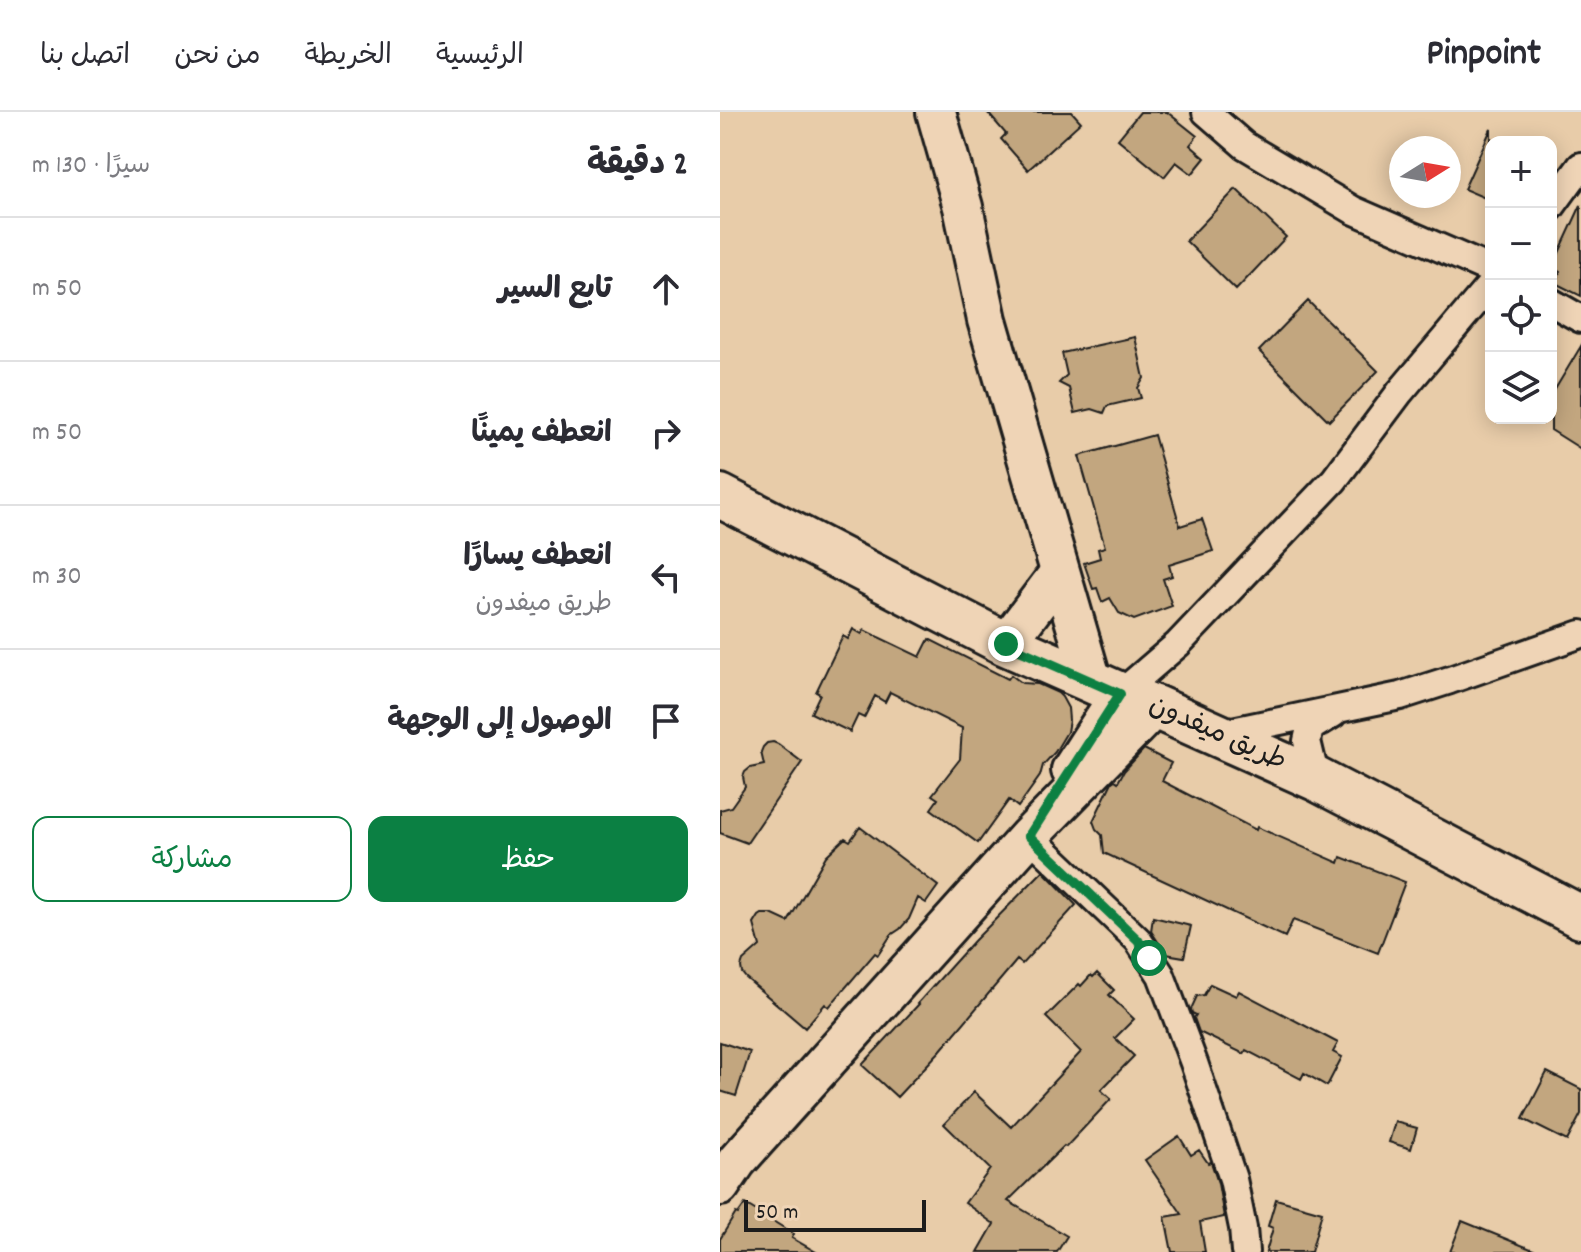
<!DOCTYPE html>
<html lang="ar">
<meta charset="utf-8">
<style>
:root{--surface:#fff;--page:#f7f7f7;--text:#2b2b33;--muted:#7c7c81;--line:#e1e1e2;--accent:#0b8043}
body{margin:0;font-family:Dekko,"Playpen Sans Arabic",sans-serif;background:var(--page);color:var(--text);direction:rtl}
.controls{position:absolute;right:24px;top:24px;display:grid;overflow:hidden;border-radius:16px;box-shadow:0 4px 20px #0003}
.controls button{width:72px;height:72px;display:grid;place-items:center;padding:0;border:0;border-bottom:2px solid var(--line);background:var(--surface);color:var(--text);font:40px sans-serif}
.compass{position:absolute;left:669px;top:24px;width:72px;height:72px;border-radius:50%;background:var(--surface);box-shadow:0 4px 20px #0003;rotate:79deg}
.scale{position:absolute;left:24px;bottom:20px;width:182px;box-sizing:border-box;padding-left:8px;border:4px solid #1c1c1c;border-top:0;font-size:22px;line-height:28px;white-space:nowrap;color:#1c1c1c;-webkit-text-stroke:6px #efd4b6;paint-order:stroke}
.stop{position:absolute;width:24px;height:24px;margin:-18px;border:6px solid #0b8043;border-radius:50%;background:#fff}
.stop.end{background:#0b8043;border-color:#fff;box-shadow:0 2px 8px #0008}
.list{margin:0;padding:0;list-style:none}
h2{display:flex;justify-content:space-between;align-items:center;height:104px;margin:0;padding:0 32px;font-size:34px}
h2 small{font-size:26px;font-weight:400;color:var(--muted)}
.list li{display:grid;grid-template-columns:52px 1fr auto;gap:24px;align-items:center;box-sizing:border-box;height:144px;padding:0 32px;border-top:2px solid var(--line)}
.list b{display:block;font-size:30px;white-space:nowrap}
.list p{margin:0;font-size:26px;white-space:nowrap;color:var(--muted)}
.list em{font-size:26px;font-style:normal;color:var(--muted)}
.actions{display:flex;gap:16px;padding:24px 32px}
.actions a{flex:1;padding:18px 0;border:2px solid var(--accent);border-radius:16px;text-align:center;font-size:28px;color:var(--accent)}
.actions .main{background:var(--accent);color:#fff}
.icon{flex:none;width:44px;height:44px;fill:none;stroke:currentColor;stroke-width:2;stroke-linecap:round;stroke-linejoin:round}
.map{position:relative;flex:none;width:861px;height:1140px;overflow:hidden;direction:ltr}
header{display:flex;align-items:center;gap:48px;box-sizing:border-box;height:112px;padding:0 40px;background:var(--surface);border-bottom:2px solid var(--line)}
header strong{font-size:38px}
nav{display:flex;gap:44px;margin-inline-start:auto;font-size:28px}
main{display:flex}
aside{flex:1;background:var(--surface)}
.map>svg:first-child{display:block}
.building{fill:#c2a67f;stroke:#1c1c1c;stroke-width:2}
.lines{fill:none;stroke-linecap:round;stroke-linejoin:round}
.street-casing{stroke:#1c1c1c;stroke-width:32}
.secondary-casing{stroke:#1c1c1c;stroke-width:44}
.primary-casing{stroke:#1c1c1c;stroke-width:48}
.street{stroke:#efd4b6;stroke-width:26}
.secondary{stroke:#efd4b6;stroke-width:38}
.primary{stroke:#efd4b6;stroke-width:42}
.route{stroke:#0b8043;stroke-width:10}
.labels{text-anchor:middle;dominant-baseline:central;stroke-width:7;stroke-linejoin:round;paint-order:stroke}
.street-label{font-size:28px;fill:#1c1c1c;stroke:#efd4b6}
</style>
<header>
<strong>Pinpoint</strong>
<nav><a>الرئيسية</a><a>الخريطة</a><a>من نحن</a><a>اتصل بنا</a></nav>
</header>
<main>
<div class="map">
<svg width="861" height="1140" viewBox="0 0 861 1140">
<rect width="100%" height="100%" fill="#e8cca9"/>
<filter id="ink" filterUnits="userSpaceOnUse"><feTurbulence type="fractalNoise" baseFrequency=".0125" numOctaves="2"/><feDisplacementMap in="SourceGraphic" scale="16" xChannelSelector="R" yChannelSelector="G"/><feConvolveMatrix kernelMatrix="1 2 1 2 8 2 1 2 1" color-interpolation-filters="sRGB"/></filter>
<g filter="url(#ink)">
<path class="building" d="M267 0H352L361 10 308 58 281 27 286 22Z
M420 0H447L477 24 470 33 485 46 472 62 456 50 444 65 398 27Z
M771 17V73L765 86 744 77Z
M516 77 566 125 516 178 466 129Z
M861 93V184L835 171 840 160 832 156Z
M588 189 658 259 609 309 539 239Z
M415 225 424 266 418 276 421 286 387 294 384 301 372 297 355 301 349 276 339 271 347 263 342 241Z
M861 234V337L831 318V284Z
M434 323 460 414 482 407 493 439 449 453 452 464 443 467 452 494 414 508 399 501 390 486 382 490 377 476 373 477 364 451 380 446 378 437 385 435 359 344Z
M133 517 142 522 144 518 200 545 209 527 288 567 291 563 302 571 318 572 338 581 342 585 348 596 349 608 347 620 335 640 323 653 320 664 298 695 289 688 258 731 211 697 218 687 212 683 240 647 242 616 170 580 165 590 155 584 144 606 138 603 130 620 91 601 100 582 96 580 123 524 128 527Z
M53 630 58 632 82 650 27 731 0 721V698L11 695 25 675 23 665 25 660 30 656 44 653 41 640 43 635 47 631Z
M424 637 451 651 442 669 536 718 537 715 619 751 621 745 685 770 658 841 573 808 565 825 384 741 382 723 376 717 373 709 392 670 395 668 398 670 404 659Z
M140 715 218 774 206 791 198 786 189 807 180 817 171 823 158 843 155 841 109 895 105 892 85 916 26 866 22 861 21 855 23 849 40 834 34 812 39 804 42 802H51L68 810 106 744 125 726 130 729Z
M323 759 356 793 302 852 297 848 220 939 177 985 142 953 199 892 198 891 254 829Z
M433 805 471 814 464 845 446 842 431 819Z
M377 861 394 878 389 883 414 907 395 926 414 944 381 978 391 987 346 1035 344 1034 288 1089 347 1124 337 1140H258L274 1112 245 1091 270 1057 224 1012 254 980 291 1015 361 940 326 905 359 872 361 874 371 863 373 865Z
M490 872 516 884 519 879 618 931 613 940 622 945 607 974 584 961 581 967 526 938 524 942 479 920 474 906 476 903 472 901 471 897 477 884 484 883Z
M0 930 30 940 16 984 0 979Z
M827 960 861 977V1002L847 1029 803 1007Z
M675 1010 697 1016 691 1037 669 1030Z
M459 1024 471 1043 479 1038 488 1051 491 1050 498 1071 504 1105 480 1110 485 1140H452L445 1105 462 1102 425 1048Z
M556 1087 602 1100 591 1140H546L553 1116 548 1114Z
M25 1092 74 1122 72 1126 96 1140H0V1127L16 1101 18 1102Z
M742 1109 816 1139V1140H730Z"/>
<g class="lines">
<defs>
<path id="street" d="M486 0 524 33 633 98 771 158
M831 95 861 54
M831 190 861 207
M400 582 458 532 614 368 680 280 771 172
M498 622 680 584 730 568 861 522
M596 667 587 629 590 616 613 602
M309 724 418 828 441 863 474 951 513 1067 523 1116 525 1140"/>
<path id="secondary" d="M216 0 243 95 267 208 372 569
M286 532 340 460
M351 658 400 582
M0 1074 17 1049 309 724 435 595"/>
<path id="primary" d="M0 384 286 532 400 582 435 595 596 667 861 805"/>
</defs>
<use href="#street" class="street-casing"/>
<use href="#secondary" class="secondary-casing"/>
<use href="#primary" class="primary-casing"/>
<use href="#street" class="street"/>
<use href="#secondary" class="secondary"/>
<use href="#primary" class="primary"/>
</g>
</g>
<g class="lines" filter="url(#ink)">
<path class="route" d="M286 532 400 582 309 724 418 828 429 846"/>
</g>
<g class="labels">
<g class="street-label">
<text transform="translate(497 623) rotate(24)">طريق ميفدون</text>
</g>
</g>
</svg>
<div class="controls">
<button>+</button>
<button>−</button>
<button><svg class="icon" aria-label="locate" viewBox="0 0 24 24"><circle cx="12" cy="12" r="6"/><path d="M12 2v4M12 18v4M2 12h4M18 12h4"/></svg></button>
<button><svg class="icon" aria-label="layers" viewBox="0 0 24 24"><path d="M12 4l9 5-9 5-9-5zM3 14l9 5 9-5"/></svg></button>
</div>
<svg class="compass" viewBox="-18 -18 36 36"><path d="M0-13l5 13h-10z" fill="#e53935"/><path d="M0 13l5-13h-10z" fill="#7c7c81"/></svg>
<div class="scale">50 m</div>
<div class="stop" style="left:429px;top:846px"></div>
<div class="stop end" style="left:286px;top:532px"></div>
</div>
<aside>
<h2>2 دقيقة<small>سيرًا · 130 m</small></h2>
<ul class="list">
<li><svg class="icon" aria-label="ahead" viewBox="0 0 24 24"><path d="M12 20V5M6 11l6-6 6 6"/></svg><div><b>تابع السير</b></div><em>50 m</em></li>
<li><svg class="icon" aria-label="right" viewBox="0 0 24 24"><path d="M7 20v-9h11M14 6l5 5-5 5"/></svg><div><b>انعطف يمينًا</b></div><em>50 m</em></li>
<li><svg class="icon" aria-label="left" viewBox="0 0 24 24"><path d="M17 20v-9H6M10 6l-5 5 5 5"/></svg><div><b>انعطف يسارًا</b><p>طريق ميفدون</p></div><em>30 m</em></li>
<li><svg class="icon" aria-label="arrive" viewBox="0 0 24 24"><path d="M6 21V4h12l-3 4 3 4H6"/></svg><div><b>الوصول إلى الوجهة</b></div></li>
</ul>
<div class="actions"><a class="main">حفظ</a><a>مشاركة</a></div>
</aside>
</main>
